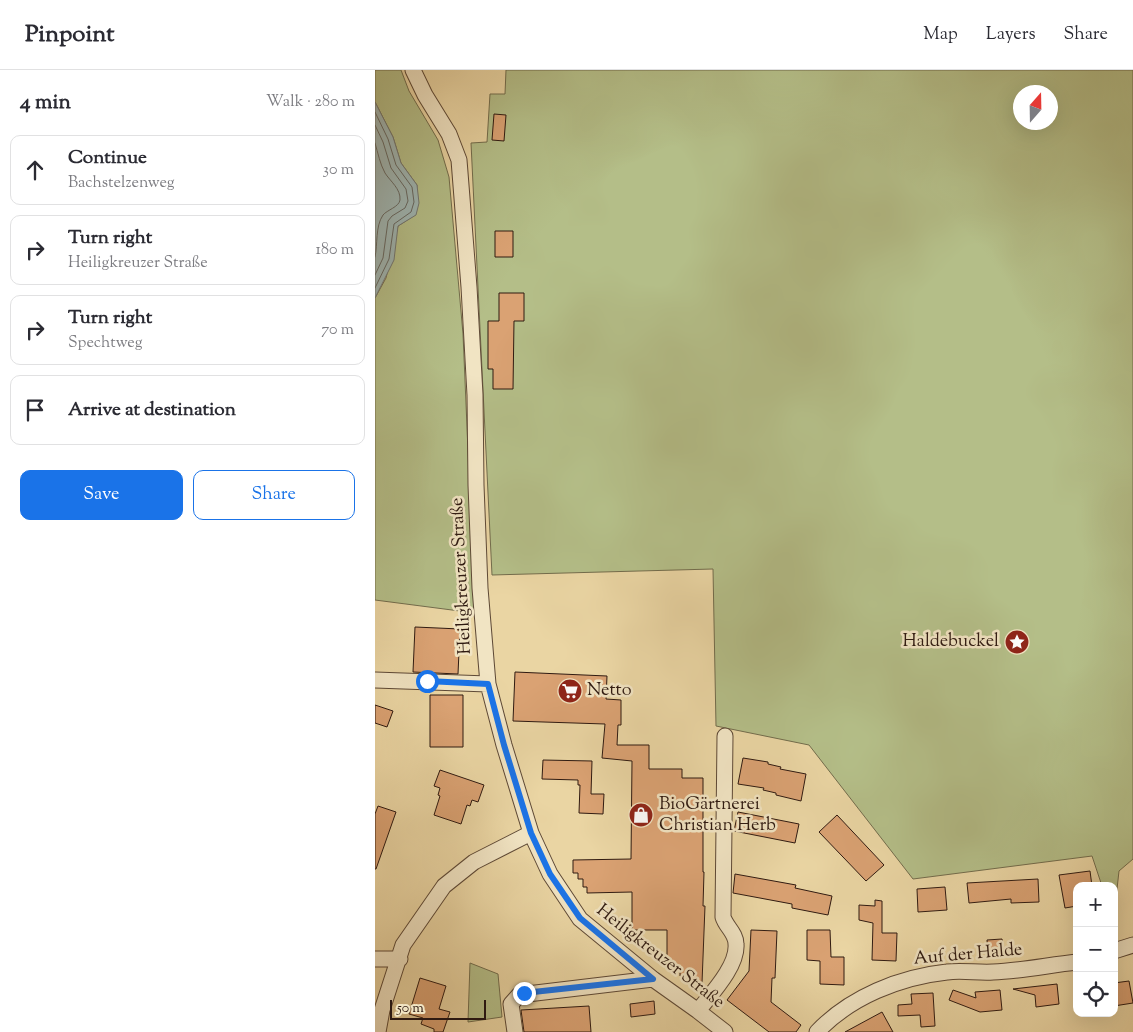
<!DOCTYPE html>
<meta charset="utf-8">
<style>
:root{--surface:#fff;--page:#f7f7f7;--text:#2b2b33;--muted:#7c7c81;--line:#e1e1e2;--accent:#1a73e8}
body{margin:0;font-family:"Sorts Mill Goudy",serif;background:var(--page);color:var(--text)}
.controls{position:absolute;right:15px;bottom:15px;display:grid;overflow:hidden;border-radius:10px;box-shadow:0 5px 20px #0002}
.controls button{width:45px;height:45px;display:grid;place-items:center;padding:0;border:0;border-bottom:1px solid var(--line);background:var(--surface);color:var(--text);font:25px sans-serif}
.compass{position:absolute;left:638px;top:15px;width:45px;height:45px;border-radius:50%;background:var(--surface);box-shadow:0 5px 20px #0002;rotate:20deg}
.scale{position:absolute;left:15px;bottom:12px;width:96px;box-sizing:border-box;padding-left:5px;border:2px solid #2f1a11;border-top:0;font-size:14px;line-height:18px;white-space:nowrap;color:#2f1a11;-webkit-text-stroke:4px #f1e4c3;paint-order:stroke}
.stop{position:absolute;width:15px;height:15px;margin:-11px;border:4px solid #1a73e8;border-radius:50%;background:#fff}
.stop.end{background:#1a73e8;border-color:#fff;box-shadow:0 1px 5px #0008}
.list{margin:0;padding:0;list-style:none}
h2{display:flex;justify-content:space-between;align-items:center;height:65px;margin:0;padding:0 20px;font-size:21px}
h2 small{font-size:16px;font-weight:400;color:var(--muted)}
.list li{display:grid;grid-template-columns:32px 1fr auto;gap:15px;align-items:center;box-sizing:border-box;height:70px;margin:0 10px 10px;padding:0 10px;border:1px solid var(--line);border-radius:10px}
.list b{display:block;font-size:19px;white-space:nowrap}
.list p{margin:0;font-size:16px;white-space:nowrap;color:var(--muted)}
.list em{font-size:16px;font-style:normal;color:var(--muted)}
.actions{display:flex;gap:10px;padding:15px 20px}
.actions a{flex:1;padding:11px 0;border:1px solid var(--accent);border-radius:10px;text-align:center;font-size:18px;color:var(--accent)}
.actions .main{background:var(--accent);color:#fff}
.icon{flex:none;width:28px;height:28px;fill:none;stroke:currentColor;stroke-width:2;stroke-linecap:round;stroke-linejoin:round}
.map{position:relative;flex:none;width:758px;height:962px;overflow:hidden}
header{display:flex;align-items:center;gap:30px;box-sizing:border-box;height:70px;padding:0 25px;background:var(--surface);border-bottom:1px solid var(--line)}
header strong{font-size:24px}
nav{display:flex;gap:28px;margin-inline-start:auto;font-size:18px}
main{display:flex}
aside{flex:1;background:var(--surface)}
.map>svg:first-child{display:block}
.green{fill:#b4be88;stroke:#726c4c;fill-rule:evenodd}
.water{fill:#9eb5b2;stroke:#727772}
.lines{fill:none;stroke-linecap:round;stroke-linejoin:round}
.shore{stroke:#666862;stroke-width:1}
.building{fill:#daa273;stroke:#2f1a11}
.minor-casing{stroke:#5e4936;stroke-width:17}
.minor{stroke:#f1e4c3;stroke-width:15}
.route{stroke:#1a73e8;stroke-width:6}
.labels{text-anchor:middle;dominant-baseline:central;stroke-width:5;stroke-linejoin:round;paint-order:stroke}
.street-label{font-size:18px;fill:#2f1a11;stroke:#f1e4c3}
.poi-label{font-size:18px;fill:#2f1a11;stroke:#f1e4c3;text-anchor:start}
</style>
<header>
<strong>Pinpoint</strong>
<nav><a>Map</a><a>Layers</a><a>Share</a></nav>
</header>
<main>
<aside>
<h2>4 min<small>Walk · 280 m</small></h2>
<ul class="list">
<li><svg class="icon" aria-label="ahead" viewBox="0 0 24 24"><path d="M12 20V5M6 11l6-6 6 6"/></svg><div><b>Continue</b><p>Bachstelzenweg</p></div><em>30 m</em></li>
<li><svg class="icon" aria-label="right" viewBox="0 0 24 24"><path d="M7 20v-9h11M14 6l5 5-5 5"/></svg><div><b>Turn right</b><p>Heiligkreuzer Straße</p></div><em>180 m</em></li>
<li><svg class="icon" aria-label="right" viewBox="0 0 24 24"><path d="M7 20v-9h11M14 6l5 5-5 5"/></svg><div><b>Turn right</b><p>Spechtweg</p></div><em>70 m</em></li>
<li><svg class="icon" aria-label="arrive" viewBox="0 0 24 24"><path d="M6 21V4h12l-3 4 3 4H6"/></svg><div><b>Arrive at destination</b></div></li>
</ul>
<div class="actions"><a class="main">Save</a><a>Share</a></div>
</aside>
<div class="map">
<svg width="758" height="962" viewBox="0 0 758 962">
<rect width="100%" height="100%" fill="#ead5a3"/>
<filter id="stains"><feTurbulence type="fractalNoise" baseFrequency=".004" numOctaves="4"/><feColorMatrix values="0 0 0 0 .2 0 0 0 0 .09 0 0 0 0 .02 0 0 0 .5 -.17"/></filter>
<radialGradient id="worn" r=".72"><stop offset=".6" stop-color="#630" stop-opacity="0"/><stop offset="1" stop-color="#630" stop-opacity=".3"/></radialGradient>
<path class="green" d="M0 0H26L34 21 63 70 74 107 88 264 100 543 0 530V228L11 208 23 156 40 145 42 115 26 93 18 67 0 32Z
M131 0H758V789L744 801 741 828 739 829V816H727L717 786 538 809 434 675 341 656 338 499 117 505 96 73 112 72 115 24H130ZM646 22H676V52H646Z
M95 893 123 904 127 947 93 952Z"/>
<path class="water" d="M0 32 18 67 26 93 42 115 44 133 41 145 23 156 19 190 0 228Z"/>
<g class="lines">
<path class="shore" d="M0 42 13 69 21 95 37 117 39 132 36 142 19 154 14 189 0 218
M0 55 8 72 16 98 31 119 33 131 30 138 17 146 13 151 8 188 0 205
M0 73C3 83 5 94 10 103 15 111 26 119 25 130 24 137 12 140 8 145 0 157 3 174 0 187"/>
</g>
<path class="building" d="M119 44 131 45 129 71 117 70Z
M120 161H138V187H120Z
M124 223H149V251H139L138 319H118V299H113V251H124Z
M40 557 85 559 83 604 38 602Z
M140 602 232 606 231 629 246 630V655H243L242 675H274V699H307V708H328V802H329L328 836H330L327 913H310V905L305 906V900H299V894H292V860H257V822L212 823V817H208V809H203V803H198V790L256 789 257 691 227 688 230 654 138 651Z
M55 625H88V677H55Z
M0 635 18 641 12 657 0 653Z
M368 688 393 692V694L406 697 405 699 431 704 426 731 401 725V723L388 720 389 718 363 714Z
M168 690 217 691 216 724H229L228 744 204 743 205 715H203V710L167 709Z
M65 700 109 715 103 732 97 730 95 736 92 735 86 754 59 745 65 726 63 725 65 718 59 716Z
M3 736 21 742 1 799H0V744Z
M363 742 424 754 420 773 359 761Z
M462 745 509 795 491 811 444 762Z
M715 801 717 816H702V836L690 838 684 805Z
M360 804 421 815 420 818 457 826 453 845 417 838V834L358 823Z
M663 809 664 832 636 833V829L594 833 592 813Z
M570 817 572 840 543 842 542 819Z
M500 830 507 831V863H522L521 891 497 890 498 853 484 850V835L500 836Z
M376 860 402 861 400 908H397L396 932 426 955 421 962H394L352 930 374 901Z
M432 860H455L456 887H469V915L445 914V891L432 890Z
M627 869 629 882 613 884 612 870Z
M45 908 71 916 64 939 75 942 68 962H59V959L46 954 48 948 34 944Z
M754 911 758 933 739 936V913Z
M682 914 684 934 661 937 660 925 638 919Z
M578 920 601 928 600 922 625 920 627 940 605 942 574 930Z
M558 923 560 956 546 957 545 945 523 946V935L537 934 536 924Z
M279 931 280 944 256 947 255 934Z
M214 936 216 962H149L146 940Z
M507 942 518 962H470Z"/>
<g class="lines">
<defs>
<path id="minor" d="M38 0 50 25 74 64 84 90 94 217 100 325 101 415 105 518 113 614 129 675 156 763 175 804 205 849 278 909 323 941 350 962
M0 610 113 614
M739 881 758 875
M0 889H25
M323 941C336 924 363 896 361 874 361 863 351 857 348 847L350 666
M3 962 7 940 28 875 69 816 99 792 156 763
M140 962 136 934 144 925 278 909
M442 962C475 927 525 907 572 902 587 900 603 903 618 902 646 901 674 895 702 892"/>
</defs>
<use href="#minor" class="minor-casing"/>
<use href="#minor" class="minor"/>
</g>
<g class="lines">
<path class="route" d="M52 611 113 614 129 675 156 763 175 804 205 848 278 909 149 923"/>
</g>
<defs>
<symbol id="sight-disc" viewBox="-11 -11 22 22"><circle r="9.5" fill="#8f2418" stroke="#f1e4c3"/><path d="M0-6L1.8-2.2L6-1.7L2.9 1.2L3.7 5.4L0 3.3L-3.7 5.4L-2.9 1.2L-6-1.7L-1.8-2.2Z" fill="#fff"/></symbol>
<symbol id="supermarket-disc" viewBox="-11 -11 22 22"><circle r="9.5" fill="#8f2418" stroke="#f1e4c3"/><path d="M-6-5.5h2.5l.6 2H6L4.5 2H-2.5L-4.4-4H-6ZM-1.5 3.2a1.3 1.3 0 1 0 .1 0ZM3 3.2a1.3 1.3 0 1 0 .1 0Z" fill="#fff"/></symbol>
<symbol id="shop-disc" viewBox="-11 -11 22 22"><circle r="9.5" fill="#8f2418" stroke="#f1e4c3"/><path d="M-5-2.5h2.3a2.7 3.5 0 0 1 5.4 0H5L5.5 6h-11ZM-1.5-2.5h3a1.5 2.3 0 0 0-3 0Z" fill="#fff"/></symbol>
</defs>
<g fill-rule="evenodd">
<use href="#sight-disc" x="628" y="558" width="28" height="28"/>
<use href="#supermarket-disc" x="181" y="607" width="28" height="28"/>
<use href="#shop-disc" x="252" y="731" width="28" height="28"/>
</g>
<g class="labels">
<g class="street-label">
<text transform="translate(87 506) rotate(-93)">Heiligkreuzer Straße</text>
<text transform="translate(593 885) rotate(-5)">Auf der Halde</text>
<text transform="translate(285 887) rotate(38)">Heiligkreuzer Straße</text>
</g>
<g class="poi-label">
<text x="624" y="572" text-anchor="end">Haldebuckel</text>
<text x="212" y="621">Netto</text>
<text x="284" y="735">BioGärtnerei<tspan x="284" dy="21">Christian Herb</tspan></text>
</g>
</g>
<rect width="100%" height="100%" filter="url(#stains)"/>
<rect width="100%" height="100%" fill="url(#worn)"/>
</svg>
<div class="controls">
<button>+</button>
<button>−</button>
<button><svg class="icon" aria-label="locate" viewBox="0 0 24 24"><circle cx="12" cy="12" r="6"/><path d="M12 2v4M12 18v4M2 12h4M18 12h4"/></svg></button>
</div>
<svg class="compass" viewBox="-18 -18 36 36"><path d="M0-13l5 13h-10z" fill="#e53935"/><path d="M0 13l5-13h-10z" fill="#7c7c81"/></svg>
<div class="scale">50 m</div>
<div class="stop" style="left:52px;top:611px"></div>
<div class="stop end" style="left:149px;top:923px"></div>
</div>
</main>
